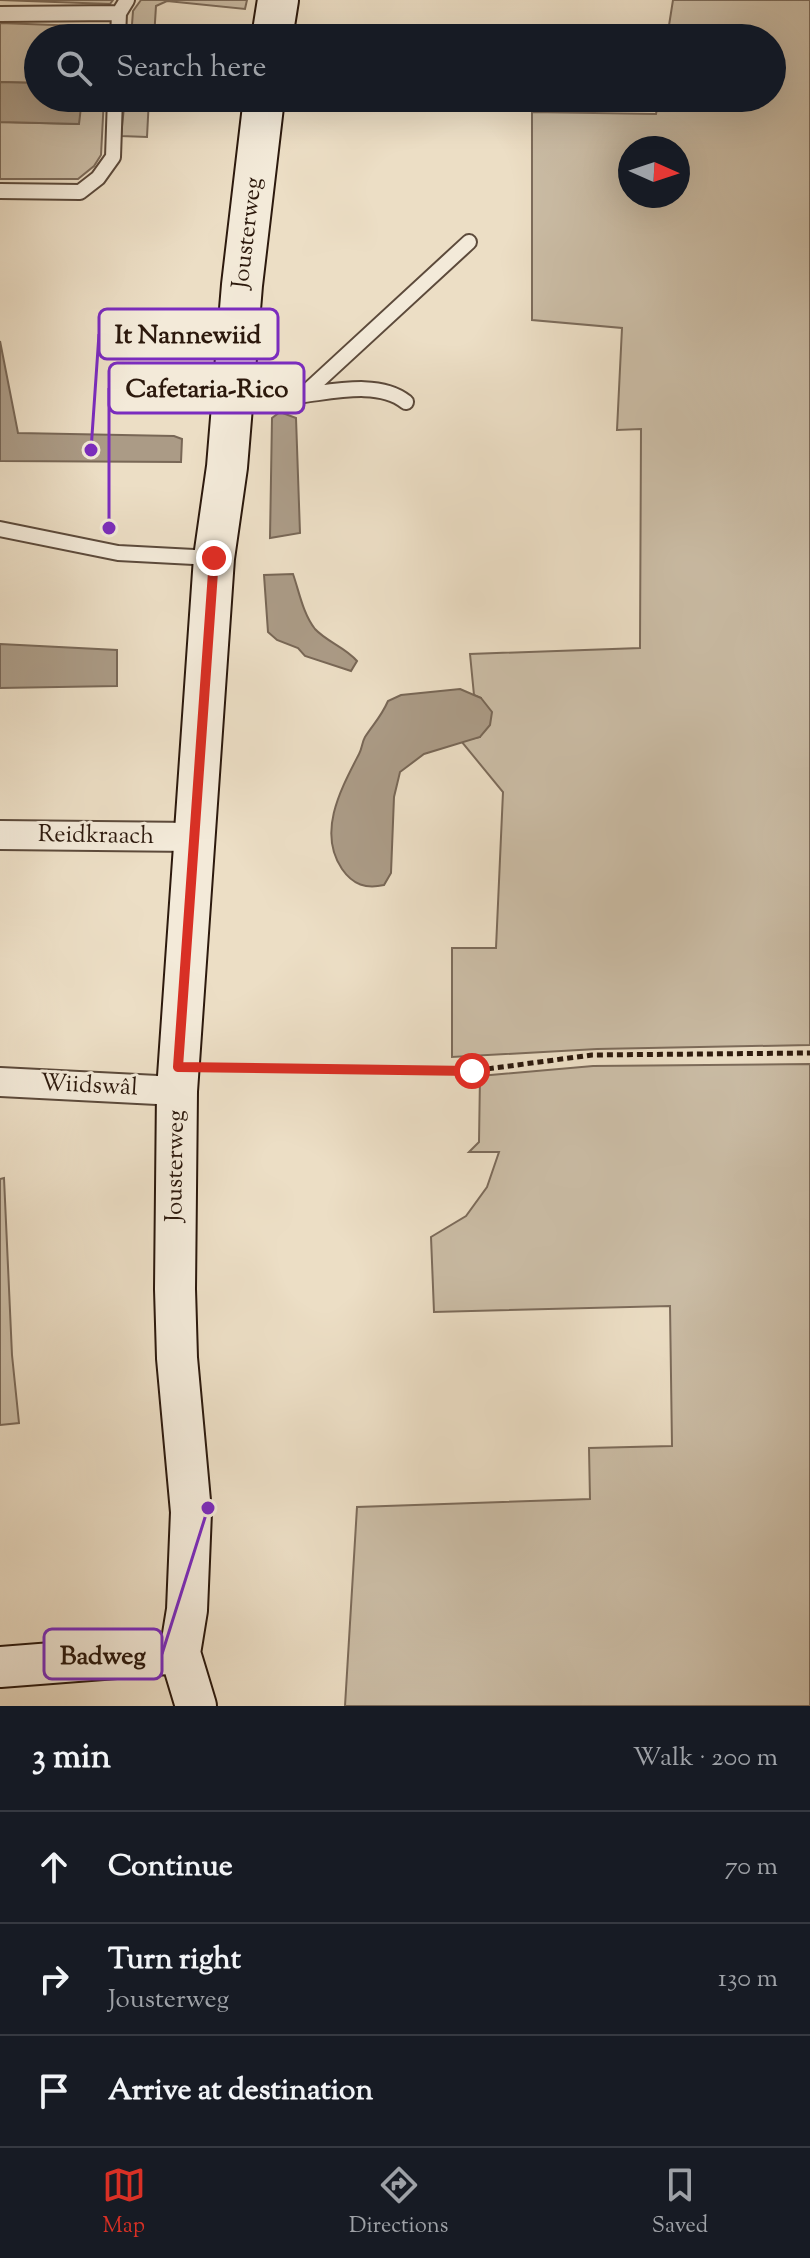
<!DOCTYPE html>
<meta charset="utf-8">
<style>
:root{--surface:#171b24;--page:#242831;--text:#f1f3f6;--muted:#9ea1a6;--line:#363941;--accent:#d93025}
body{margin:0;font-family:"Sorts Mill Goudy",serif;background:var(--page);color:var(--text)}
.compass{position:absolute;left:618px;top:136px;width:72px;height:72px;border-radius:50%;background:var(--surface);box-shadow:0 8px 32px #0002;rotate:93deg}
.stop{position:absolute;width:24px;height:24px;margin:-18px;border:6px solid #d93025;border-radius:50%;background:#fff}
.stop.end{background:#d93025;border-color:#fff;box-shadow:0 2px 8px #0008}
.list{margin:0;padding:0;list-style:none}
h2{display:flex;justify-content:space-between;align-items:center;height:104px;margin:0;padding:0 32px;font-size:34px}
h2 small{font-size:26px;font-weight:400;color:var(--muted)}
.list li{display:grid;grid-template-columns:52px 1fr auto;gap:24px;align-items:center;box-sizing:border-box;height:112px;padding:0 32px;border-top:2px solid var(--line)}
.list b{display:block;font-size:30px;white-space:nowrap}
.list p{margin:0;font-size:26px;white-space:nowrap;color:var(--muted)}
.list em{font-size:26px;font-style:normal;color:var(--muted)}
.icon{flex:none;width:44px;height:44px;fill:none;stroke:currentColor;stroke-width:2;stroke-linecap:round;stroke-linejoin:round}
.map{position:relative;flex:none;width:810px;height:1706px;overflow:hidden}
.search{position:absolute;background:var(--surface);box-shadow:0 8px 32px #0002;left:24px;right:24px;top:24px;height:88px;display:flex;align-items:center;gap:20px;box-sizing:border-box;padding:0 28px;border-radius:44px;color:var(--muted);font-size:30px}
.sheet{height:440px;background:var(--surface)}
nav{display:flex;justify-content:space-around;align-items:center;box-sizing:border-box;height:112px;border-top:2px solid var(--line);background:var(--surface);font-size:22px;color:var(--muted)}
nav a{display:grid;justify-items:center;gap:4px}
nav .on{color:var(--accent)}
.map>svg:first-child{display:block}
.green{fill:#cbbda6;stroke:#7c6b5a;stroke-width:2;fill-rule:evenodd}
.water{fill:#ab9b86;stroke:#786756;stroke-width:2}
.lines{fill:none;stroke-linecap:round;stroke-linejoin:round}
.lane-casing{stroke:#5c4a3b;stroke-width:18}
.street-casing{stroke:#5c4a3b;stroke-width:32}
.secondary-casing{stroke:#2c190d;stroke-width:44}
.path{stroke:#2c190d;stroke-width:5;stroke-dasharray:6 4;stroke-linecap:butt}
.lane{stroke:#f3ead9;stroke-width:14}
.street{stroke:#f3ead9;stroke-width:28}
.secondary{stroke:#f3ead9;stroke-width:40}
.route{stroke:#d93025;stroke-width:10}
.labels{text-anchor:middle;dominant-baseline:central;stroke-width:6;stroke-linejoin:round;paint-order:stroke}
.street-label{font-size:24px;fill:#2c190d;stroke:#f3ead9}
.leader{fill:none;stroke:#7b2cbf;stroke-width:3}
.callout-dot{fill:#7b2cbf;stroke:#f3ead9;stroke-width:3}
.callout{fill:#f3ead9;stroke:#7b2cbf;stroke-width:3}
.callout-label{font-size:26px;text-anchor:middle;font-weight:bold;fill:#2c190d}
</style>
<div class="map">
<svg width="810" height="1706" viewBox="0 0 810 1706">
<rect width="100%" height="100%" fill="#ecdec5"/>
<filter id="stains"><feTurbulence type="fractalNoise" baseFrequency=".0025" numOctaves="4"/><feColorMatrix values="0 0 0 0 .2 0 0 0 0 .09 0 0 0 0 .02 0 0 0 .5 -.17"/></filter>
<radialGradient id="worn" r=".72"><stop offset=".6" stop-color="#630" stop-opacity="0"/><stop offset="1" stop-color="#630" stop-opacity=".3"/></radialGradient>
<path class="green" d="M0 0H113L110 4Z
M141 0H247L245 9 167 1 156 6 154 38H131L133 11Z
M673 0H810V1045L597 1049 452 1057V948H496L503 792 461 741 480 737 481 698 474 695 470 654 640 648 641 429 617 430 622 328 532 320V112L656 114 659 98H772V38H667ZM630 148H678V196H630Z
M0 23 107 27 108 38H38V83L0 82Z
M82 98H104L101 155 94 166 78 179H0V122L78 124Z
M125 98H149L147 137 121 136Z
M810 1064V1706H345L357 1507 590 1499 589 1448 672 1446 670 1306 434 1312 431 1237 466 1216 487 1187 499 1152H469L479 1142 480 1076 593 1066Z
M4 1178 12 1355 19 1423 0 1425V1179Z"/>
<path class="water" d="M0 82 38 83V98H82L79 124 0 122Z
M0 341 18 433 174 436 182 439 181 462 0 461Z
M280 412 296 418 300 533 270 538 272 418Z
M293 574C299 591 303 614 315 629 327 642 345 647 357 661L351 671 305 656 298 648 277 640 268 632 264 575Z
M0 644 117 650V686L0 688Z
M460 689 481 698 492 712 490 725 480 737 424 754 400 772 394 797 391 873 384 885C366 889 353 885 342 869 317 832 341 789 359 754 362 749 362 742 365 737 374 723 381 717 388 701L401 695Z"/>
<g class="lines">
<defs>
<path id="lane" d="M0 14 119 13 127 0
M118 38 119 13
M0 191 80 192 98 178 113 157 115 98
M304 395C336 391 380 381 406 402
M233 402 303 395 469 242
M0 529 118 553 213 558"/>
<path id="street" d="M0 835 193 837
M0 1082 177 1091"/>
<path id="secondary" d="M272 38 278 0
M0 1667 180 1653
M196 1706 180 1653 187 1610 191 1512 177 1358 175 1289 177 1091 214 558 227 467 242 285 264 98"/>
</defs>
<use href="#lane" class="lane-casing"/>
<use href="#street" class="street-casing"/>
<use href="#secondary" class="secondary-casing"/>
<path class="path" d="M208 1068 472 1071 592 1055 810 1053"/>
<use href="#lane" class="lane"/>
<use href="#street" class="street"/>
<use href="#secondary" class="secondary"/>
</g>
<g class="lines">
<path class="route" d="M214 558 178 1067 472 1071"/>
</g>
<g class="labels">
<g class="street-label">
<text transform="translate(248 233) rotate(-83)">Jousterweg</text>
<text transform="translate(96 836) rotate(1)">Reidkraach</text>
<text transform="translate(89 1086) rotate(3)">Wiidswâl</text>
<text transform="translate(176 1166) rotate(-89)">Jousterweg</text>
</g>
</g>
<path class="leader" d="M91 450L99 334M109 528L109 388M208 1508L162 1654"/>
<g class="callout-dot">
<circle cx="91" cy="450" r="8"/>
<circle cx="109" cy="528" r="8"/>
<circle cx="208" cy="1508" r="8"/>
</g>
<g class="callout">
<rect x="99" y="309" width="179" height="50" rx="8"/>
<rect x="109" y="363" width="195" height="50" rx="8"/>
<rect x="44" y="1629" width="118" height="50" rx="8"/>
</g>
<g class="callout-label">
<text x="188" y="343">It Nannewiid</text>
<text x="207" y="397">Cafetaria-Rico</text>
<text x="103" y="1664">Badweg</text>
</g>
<rect width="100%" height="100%" filter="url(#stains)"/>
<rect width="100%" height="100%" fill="url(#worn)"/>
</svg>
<svg class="compass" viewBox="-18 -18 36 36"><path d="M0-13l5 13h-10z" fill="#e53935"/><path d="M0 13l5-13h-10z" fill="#9ea1a6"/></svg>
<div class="stop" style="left:472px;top:1071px"></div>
<div class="stop end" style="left:214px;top:558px"></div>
<div class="search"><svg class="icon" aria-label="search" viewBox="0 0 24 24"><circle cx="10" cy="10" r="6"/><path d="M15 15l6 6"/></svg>Search here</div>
</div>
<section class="sheet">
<h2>3 min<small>Walk · 200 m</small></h2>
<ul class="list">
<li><svg class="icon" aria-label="ahead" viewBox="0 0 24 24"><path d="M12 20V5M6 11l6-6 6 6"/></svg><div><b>Continue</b></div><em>70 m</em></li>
<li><svg class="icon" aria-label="right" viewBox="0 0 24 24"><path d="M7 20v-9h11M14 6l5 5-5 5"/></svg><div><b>Turn right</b><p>Jousterweg</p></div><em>130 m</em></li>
<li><svg class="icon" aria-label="arrive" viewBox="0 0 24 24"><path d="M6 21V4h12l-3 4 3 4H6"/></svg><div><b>Arrive at destination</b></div></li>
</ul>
</section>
<nav>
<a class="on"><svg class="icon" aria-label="map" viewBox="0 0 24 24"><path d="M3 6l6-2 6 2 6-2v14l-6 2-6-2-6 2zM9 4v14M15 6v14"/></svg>Map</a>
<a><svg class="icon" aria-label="directions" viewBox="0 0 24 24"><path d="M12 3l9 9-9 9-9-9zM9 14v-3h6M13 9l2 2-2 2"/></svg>Directions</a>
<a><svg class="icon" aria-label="saved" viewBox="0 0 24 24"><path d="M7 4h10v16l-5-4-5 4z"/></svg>Saved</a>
</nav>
